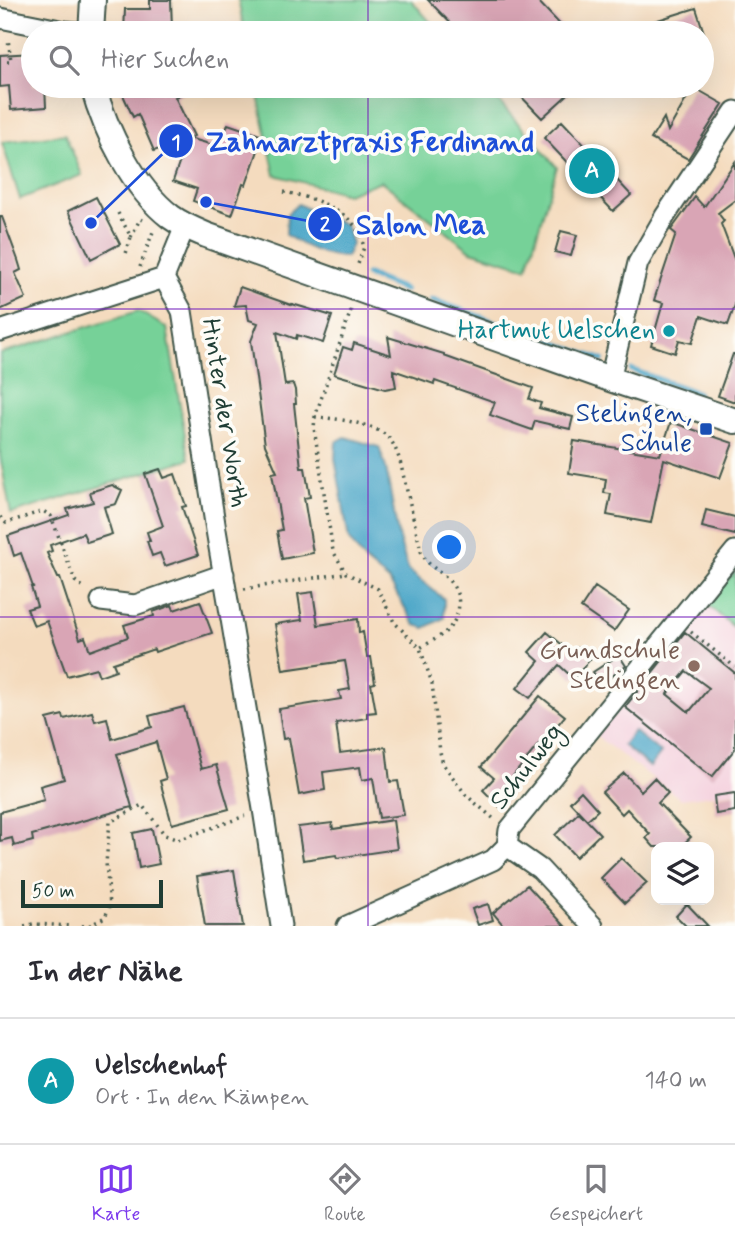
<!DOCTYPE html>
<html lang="de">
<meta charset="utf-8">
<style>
:root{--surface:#fff;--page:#f7f7f7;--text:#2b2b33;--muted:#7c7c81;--line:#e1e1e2;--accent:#7c3aed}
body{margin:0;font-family:Mynerve,sans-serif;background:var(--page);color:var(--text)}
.controls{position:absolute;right:21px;bottom:21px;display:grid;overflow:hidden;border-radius:14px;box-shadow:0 7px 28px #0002}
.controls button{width:63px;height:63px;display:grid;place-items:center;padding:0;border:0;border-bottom:2px solid var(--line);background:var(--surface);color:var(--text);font:35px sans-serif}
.scale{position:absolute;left:21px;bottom:18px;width:142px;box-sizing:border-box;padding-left:7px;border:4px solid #1f3d34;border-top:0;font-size:19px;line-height:24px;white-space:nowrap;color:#1f3d34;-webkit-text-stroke:5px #fdfcf7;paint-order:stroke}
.you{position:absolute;left:450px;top:548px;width:24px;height:24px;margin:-18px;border:5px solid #fff;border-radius:50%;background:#1a73e8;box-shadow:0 0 0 10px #1a73e833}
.badge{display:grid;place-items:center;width:46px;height:46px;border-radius:50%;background:var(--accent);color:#fff;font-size:23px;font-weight:700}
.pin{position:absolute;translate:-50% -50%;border:4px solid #fff;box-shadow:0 2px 7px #0006}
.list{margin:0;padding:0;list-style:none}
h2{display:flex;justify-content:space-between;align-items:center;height:91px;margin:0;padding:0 28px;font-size:30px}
h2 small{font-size:23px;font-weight:400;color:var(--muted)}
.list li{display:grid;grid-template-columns:46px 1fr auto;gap:21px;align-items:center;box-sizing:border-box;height:126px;padding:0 28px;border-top:2px solid var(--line)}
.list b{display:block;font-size:26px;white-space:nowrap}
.list p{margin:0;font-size:23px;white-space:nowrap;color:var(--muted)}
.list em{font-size:23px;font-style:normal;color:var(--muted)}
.icon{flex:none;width:38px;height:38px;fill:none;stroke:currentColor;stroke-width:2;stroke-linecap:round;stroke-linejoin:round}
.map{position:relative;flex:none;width:735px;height:926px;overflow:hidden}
.search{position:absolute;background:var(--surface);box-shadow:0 7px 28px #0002;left:21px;right:21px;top:21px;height:77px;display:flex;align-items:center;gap:18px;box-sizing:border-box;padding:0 24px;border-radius:38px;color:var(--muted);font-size:26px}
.sheet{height:217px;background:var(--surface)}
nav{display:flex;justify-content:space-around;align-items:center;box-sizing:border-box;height:98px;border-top:2px solid var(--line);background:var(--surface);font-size:19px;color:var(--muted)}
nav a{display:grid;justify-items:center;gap:4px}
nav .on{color:var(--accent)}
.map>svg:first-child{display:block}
.built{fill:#f4cfdd}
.green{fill:#76d198;stroke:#4a8766;stroke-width:2}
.water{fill:#48a5c7;stroke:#34717e;stroke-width:2}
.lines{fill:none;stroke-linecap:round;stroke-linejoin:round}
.stream{stroke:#48a5c7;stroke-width:6}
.building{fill:#d9a5b5;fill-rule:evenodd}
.minor-casing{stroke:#3f5549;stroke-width:23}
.tertiary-casing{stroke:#3f5549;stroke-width:28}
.path{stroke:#3f5549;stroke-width:3.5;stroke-dasharray:2 5;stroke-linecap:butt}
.minor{stroke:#fff;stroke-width:19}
.tertiary{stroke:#fff;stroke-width:24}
.grid{fill:none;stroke:#7b2cbf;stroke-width:2;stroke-opacity:0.55}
.culture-dot{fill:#0f9aa8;stroke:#fdfcf7;stroke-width:2.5}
.transit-dot{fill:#1a4fb4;stroke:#fdfcf7;stroke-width:2.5}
.education-dot{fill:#8d6e63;stroke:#fdfcf7;stroke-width:2.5}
.labels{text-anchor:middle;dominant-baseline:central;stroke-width:7;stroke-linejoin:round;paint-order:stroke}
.culture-label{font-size:26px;fill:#0d838f;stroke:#fdfcf7;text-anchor:end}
.street-label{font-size:26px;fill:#1f3d34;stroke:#fdfcf7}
.transit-label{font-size:26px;fill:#164399;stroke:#fdfcf7;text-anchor:end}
.education-label{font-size:26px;fill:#785e54;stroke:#fdfcf7;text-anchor:end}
.leader{fill:none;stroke:#1d4ed8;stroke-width:2.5}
.callout-dot{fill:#1d4ed8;stroke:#fdfcf7;stroke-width:2.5}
.mark-label{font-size:21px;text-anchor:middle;font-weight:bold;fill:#fff}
.callout-label{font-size:28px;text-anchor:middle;font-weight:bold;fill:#1d4ed8;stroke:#fdfcf7;stroke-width:7;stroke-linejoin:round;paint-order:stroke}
</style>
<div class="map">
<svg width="735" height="926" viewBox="0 0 735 926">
<rect width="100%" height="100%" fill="#fdfcf7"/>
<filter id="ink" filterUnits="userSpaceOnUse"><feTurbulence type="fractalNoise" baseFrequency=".0143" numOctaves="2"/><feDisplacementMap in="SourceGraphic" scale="14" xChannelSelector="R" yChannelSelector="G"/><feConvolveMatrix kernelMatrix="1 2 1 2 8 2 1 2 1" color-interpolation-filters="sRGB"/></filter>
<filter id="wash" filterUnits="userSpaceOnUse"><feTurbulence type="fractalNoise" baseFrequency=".00686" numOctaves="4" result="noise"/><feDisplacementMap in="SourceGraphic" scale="28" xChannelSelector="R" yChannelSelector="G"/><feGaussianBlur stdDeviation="1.57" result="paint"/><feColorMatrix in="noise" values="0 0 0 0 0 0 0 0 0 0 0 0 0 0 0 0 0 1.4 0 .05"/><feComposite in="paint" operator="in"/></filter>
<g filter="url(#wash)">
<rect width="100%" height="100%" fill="#f4dbbe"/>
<path class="built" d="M735 564V792L681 799 596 736Z"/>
<path class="green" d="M238 0H411L440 33H245Z
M256 86H485L557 167 527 268 471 251 381 181 347 194 275 175Z
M65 134 82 175 20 199 2 142Z
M138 311 167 328 189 459 11 514 0 456V354Z
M735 571V628L708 605Z"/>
<path class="water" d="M298 204 346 225 352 244 346 257C323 256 305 247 286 235L287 214Z
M345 437 379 447 386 468 398 535 408 570 444 599V618L425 628 415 625 389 581 365 561 349 540 335 458 336 442Z
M634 731 661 753 650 767 623 745Z"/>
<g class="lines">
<path class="stream" d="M367 275 405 290
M432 300 602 360
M632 370 697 393"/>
</g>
<g id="blocks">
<path class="building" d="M150 0H171L172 29 152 28V33H124L125 9H150Z
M428 0H537L568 33H460Z
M696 8 704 33H627L626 30Z
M33 53V86H45L46 107 11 110 9 86 0 87V55Z
M119 86H199L175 97 194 136 189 138 220 147 228 124 263 136 246 185 243 184 232 215 193 201 197 189 173 181 188 138 154 151 138 114 133 117Z
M511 86H577L542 118Z
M693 87 723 104 688 159 651 139 664 118 668 131Z
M562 121 631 195 613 211 544 138Z
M735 162V200L718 213 724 221 721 224 735 261V305L728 325 701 316 692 343 679 340 675 353 651 345 663 303 654 300 676 234 671 230 695 197 704 207Z
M96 197 120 244 91 259 68 211Z
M0 217H2L18 260 21 270 15 273 26 298 0 310Z
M561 231 577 235 571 256 555 252Z
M240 287 291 305 292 304 332 316 323 343 297 335 296 339 277 332 285 385 293 384 295 390 296 404H294L301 468H305L310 497 304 498 313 553 282 559 277 531 282 530 272 473 277 472 265 445 251 341 258 323 249 320 246 305 234 306Z
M388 337 444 354V356L533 388 529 399 541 403 539 408 573 417 570 429 535 421 532 430 490 415 495 402 435 381 434 384 393 370 396 387 385 389 334 374 343 347 352 350 354 343 391 355Z
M733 354H735V402L718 396Z
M671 422 733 443 720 478 664 459 651 523 607 515 611 494 604 493 606 479 569 473 574 441 660 455Z
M160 469 164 478 175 474 186 506 182 507 198 555 165 566 160 553 152 556 147 541H150L147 532 163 526 145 474Z
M112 485 122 490 116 504 104 507 112 534 87 542 83 533 50 545 52 551 47 553 58 578H60L80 639 85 637 90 651 128 637 124 625 154 616 153 612 172 605 174 610 200 601 212 633 155 652 154 649 113 663 116 670 99 676 96 668 67 676 47 621 34 626 27 609 37 606 31 587H33L21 553 14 556 8 536 69 515 67 509 93 502 90 492Z
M706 510 735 517V535L702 527Z
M595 587 629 610 614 631 581 608Z
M313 592 318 625 358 619 359 633 363 632 367 657H371L375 683 371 684 376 712 367 713V718L336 723 340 753 386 747 390 782 398 781 404 815 379 818 373 778 362 780 360 767 323 772 325 790 299 795 289 738 283 739 279 709 341 699 339 691 350 689 345 661 283 670 275 624 302 620 298 594Z
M547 632 573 654 577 648 591 658 574 679 559 665 530 698 517 688 539 661 529 652Z
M685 632 735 673V749L712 777 625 707ZM686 671 709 688 689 712 667 694Z
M619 655 626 666 601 684 593 672Z
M540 696 565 716 545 740 543 739 504 787 511 793 500 807 483 790 494 778 481 767Z
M184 707 201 769 216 765 229 809 172 824 160 781 166 779 156 742 117 754 132 807 32 835 33 841 14 846 12 838 0 841V812L44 800 40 786 64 779 47 719 63 715 64 719 92 712 95 721 107 718 112 739 152 727 149 716Z
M624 773 641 791 654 778 668 793 658 803 691 837 680 847H654L646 838 650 834 627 809 622 814 602 792Z
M581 791 598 810 587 820 570 802Z
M735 793V811L716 814 714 796Z
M579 812 600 834 576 857 555 835Z
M393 820 397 849 337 858 336 855 303 860 298 827 332 823 333 829Z
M152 829 159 864 139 868 133 833Z
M621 858 647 883 625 903 601 878Z
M234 870 243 926H205L197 876Z
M527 885 565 926H504L493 913Z
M488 904 493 920 478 925 472 909Z
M687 904 708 926H686L676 916Z"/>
</g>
</g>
<g filter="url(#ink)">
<use href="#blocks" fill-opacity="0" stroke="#3f5549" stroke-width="2"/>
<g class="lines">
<defs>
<path id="minor" d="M0 18 65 31 91 33
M185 226 164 278 182 311 216 530 263 809 281 926
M0 331 164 278
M610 379 638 263 665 216 735 111
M101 601 135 605 224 574
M507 846 540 869 593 926
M347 926 493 860 507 846 509 830 735 551"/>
<path id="tertiary" d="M91 33 93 0
M93 86C105 130 134 189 171 217 182 225 194 230 206 235L610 379 735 421"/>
</defs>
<use href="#minor" class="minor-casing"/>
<use href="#tertiary" class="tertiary-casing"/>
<path class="path" d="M7 61H11L8 39
M284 192C309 197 338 205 355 226 359 232 362 240 364 247L357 267
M118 213 131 237 125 257
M131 237 140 219 142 220
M140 267 154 229
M351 310 315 417 314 428 333 551 346 573 378 589 394 622 420 648 432 683 440 752 443 764 466 795 494 819
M315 417C334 418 372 423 387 436 394 443 397 452 400 461L421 551C430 571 440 568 451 583 464 599 460 620 444 633 437 639 428 643 420 648
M0 517 6 523 43 511 51 516 75 581 86 589
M244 589 346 573
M691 632 735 667
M24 926 33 924 72 926
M82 926 91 925 105 917 110 905 106 863 110 822 142 805 165 835 178 840 245 816"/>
<use href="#minor" class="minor"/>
<use href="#tertiary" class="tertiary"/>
</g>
</g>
<path class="grid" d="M368 0V33M368 86V926M0 309H735M0 617H735"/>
<circle class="culture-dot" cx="669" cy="331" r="7"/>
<rect class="transit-dot" x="699" y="422" width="14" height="14" rx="3.5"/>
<circle class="education-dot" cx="694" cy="666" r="7"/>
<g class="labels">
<g class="culture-label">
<text x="655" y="331">Hartmut Uelschen</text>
</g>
<g class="street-label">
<text transform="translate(224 413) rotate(81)">Hinter der Worth</text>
<text transform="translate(527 767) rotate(-52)">Schulweg</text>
</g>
<g class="transit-label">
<text x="692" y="414">Stelingen,<tspan x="692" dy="30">Schule</tspan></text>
</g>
<g class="education-label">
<text x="680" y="651">Grundschule<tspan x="680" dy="30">Stelingen</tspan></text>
</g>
</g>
<path class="leader" d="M91 223L176 141M206 202L325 224"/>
<g class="callout-dot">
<circle cx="91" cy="223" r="7"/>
<circle cx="206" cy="202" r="7"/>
<circle cx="176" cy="141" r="18"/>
<circle cx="325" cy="224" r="18"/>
</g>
<g class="mark-label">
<text x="176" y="149">1</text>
<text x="325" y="231">2</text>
</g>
<g class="callout-label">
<text x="370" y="151">Zahnarztpraxis Ferdinand</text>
<text x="421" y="234">Salon Mea</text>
</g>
</svg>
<div class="controls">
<button><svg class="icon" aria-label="layers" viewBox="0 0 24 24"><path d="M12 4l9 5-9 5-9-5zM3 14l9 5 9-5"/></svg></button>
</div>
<div class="scale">50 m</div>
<div class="you"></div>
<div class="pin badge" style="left:592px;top:171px;background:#0f9aa8">A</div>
<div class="search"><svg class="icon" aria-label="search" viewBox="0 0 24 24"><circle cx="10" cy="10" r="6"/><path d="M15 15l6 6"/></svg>Hier suchen</div>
</div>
<section class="sheet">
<h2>In der Nähe<small></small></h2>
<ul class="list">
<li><span class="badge" style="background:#0f9aa8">A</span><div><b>Uelschenhof</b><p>Ort · In den Kämpen</p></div><em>140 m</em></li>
</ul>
</section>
<nav>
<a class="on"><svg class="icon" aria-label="map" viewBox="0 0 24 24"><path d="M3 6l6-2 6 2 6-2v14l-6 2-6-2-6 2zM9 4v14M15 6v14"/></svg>Karte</a>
<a><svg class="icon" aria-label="directions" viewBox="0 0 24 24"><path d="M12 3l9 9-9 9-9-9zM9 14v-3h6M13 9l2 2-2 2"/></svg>Route</a>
<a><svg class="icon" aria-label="saved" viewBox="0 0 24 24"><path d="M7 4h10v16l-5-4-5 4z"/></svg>Gespeichert</a>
</nav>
